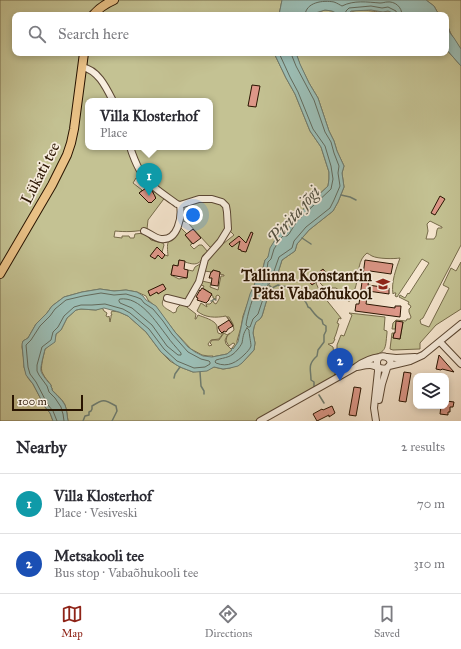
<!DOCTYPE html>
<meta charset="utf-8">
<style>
:root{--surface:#fff;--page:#f2f2f3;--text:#2b2b33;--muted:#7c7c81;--line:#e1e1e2;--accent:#8f2418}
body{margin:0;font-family:"IM FELL Great Primer",serif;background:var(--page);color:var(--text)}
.controls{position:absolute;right:12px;bottom:12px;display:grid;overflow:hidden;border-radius:8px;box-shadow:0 2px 6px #0003}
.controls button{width:36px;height:36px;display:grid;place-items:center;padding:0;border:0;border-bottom:1px solid var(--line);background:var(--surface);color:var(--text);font:20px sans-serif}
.scale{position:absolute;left:12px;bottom:10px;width:71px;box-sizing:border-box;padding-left:4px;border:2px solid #291401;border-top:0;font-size:11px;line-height:14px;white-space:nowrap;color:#291401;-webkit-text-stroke:3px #f8eedf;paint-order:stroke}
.you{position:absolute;left:193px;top:215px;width:14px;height:14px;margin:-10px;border:3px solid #fff;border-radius:50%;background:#1a73e8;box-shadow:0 0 0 6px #1a73e833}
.badge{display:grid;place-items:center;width:26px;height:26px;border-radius:50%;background:var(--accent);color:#fff;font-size:13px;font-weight:700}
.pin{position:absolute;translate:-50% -33px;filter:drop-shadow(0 1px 2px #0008)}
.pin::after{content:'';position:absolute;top:21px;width:14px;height:12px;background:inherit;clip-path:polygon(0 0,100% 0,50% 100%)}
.popup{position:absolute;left:85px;top:98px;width:128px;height:52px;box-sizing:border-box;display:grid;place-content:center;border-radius:8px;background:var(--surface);filter:drop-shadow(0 1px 3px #0005);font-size:13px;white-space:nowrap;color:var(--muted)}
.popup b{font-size:15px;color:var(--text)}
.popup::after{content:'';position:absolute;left:50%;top:100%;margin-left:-8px;border:8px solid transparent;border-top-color:var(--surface)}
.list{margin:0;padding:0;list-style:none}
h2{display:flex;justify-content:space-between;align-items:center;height:52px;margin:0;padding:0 16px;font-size:17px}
h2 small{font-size:13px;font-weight:400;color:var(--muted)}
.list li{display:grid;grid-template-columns:26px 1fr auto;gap:12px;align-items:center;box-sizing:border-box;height:60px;padding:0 16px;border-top:1px solid var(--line)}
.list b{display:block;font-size:15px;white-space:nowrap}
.list p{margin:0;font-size:13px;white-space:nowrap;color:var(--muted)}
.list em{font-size:13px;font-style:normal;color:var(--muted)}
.icon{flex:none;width:22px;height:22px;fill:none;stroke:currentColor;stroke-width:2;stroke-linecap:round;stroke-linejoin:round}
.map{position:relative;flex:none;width:461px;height:421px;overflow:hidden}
.search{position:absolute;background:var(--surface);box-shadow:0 2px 6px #0003;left:12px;right:12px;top:12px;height:44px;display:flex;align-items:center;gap:10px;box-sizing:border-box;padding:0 14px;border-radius:8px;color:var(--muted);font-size:15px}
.sheet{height:172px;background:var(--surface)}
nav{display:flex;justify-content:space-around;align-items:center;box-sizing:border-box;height:56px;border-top:1px solid var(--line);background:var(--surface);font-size:11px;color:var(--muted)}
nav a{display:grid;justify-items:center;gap:2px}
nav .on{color:var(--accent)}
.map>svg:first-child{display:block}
.green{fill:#c4c293;stroke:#766b4a;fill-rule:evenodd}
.water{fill:#9cbfb7;stroke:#6e7b6e}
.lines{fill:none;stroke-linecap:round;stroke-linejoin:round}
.shore{stroke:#626a5c;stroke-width:1}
.stream{stroke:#6e7b6e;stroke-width:1.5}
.building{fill:#dd9788;stroke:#291401}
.minor-casing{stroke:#5c4834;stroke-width:8}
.major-casing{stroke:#291401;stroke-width:10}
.minor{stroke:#f8eedf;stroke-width:6}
.major{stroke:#eac287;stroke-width:8}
.labels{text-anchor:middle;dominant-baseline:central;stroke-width:3.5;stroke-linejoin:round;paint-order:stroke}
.street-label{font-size:16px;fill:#291401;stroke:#f8eedf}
.poi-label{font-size:16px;font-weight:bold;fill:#291401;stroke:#f8eedf;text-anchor:end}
.water-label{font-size:17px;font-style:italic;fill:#515041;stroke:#f8eedf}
</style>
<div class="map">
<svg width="461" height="421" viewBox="0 0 461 421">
<rect width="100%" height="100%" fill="#f5e5ce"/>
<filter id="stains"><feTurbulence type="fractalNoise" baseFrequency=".005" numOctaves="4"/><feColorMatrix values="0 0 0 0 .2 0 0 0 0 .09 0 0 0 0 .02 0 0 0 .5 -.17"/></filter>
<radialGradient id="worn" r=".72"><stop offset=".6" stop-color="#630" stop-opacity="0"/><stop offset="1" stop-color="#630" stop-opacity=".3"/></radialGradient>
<path class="green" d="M0 0H282L279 15H15V53H274L286 78 295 94 310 131 321 147 329 172V179L328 186 294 218 290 225 285 232H281L278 235 275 240 268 257 265 260 263 268 255 283 243 316 241 327 237 341V344L233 349 232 348 235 344 233 343 229 346 226 341 227 336 234 330 233 324 229 317H227L232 323 233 326 226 316C216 318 205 318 197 311L201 303 207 307 206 304H210L213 301 214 303 216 304 218 301 220 297 218 295 216 296V299L213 298V296L211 295 212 294 203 288 204 286 201 285 202 281 211 283 210 287 218 290 221 276H224V275L220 274V272L213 270 212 272 204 271 208 256 234 235 229 230 214 248 210 247 188 223 181 220 182 208 144 179 143 181 136 178 133 183 142 190 139 193 151 203 156 198 155 197V196L153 194 154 193 148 185 166 196 148 220 147 229C137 232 125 232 115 231L114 237 122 238V236H129L130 238H134L135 234 144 233 151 240 163 243 164 245 162 252 157 248 151 255 155 259 158 255 162 258 165 255 168 256C167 243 166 240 178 234L180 227 187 234 186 236 192 244 190 245 194 249 199 245H202L208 252 203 255C200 270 187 262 179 260L178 266 173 265 171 275 179 279 183 278H187L188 270 193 271 195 267 200 264 201 265 198 281 186 301 165 297C157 307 169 309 173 313L176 312 177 308 181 304H183L196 314 195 319H196L198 315C203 317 215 320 217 326 217 328 217 330 218 333L221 334 224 332 219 339 211 340 208 344 209 346 212 345 210 343 212 340H219L224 333 227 335 230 333 227 336 225 340 226 344 232 350 227 354 212 357 213 356H208L202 355 191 349 175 332 156 307 148 300 146 296 137 292 126 290 114 291 100 289 82 292 64 297 52 306 47 313 36 324 28 338 23 341 22 347 24 361V367L28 378 33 384 45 407 50 413 53 421H0ZM88 101H210V147H88Z
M426 0H461V49C453 38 446 28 446 15H439L434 6Z
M325 10 332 11 336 13 344 14 347 15C356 6 371 12 382 12 383 12 388 11 389 11 394 12 399 14 405 15H309Z
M446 49 461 66V245L423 318 420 320 421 324 429 327 449 288 443 285 451 268 456 271 461 262V309L436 325 420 343V349L393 350 390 349 392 333H395L394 334 393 338 400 339 403 322 395 329H392L393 323 396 320 406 321 407 319H410L411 317 409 312V309L411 307 410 305 408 304 409 302 399 297 400 295 405 298 408 293 409 294 429 263 422 259 397 297 395 296 396 293H394L393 294C391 282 396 269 400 258 394 259 378 259 372 256 370 255 369 254 367 253 358 260 359 271 357 281 356 287 353 294 351 300L350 301H348L340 291 336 288H332L327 292 322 285 319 282 316 283 320 292 341 318V319L339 318 337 323 339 324 336 334 334 339H335L333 343 329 344H328L333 347 336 371 334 376 255 421H68C67 415 67 410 65 405 63 400 56 394 52 390V388L51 387V385C48 381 45 378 43 374 39 369 44 355 45 349 51 344 55 343 56 334L61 330 67 318 76 310 81 309 96 310 101 308 103 309 104 311 107 313 106 316 108 317 109 316 110 322 111 317V315H112L111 313 112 311 119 312 128 316 146 332 161 352 170 361 180 367 193 372 207 370 214 367 223 369 230 368 242 363 254 350 255 343 253 333 254 327 256 321 260 319 262 316 267 299 265 288 277 276 282 260 295 251 297 244 309 230 333 211 338 202 344 187 342 173 344 166 337 151 334 141 329 131 318 98 309 83 300 65 296 53H446ZM430 221 442 227V228H438L437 230 436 236 434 239H426L428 231 427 224Z
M349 313 385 317 384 330 387 331V333C385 350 387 352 368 357V358L345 370H343L340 368 337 349V345L341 335 344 336 352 315Z"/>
<path class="water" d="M282 0H426L434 6 439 15H416L411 14H407L405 15 393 13 388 11 383 12 371 10 351 11 348 15 344 14 336 13 332 11 325 10 309 15H279Z
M446 24 449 29 450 33 454 38 461 49V66L446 49Z
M274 53H296L300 64 309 83 318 98 329 131 334 141 337 151 344 166 342 173 344 187 338 202 333 211 309 230 297 244 295 251 282 260 277 276 265 288 267 299 262 316 260 319 256 322 254 327 253 333 255 343 254 350 242 363 238 366 230 368 223 369 214 367 207 371 196 372H193L180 367 175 364 161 352 146 332 128 316 119 312 104 308 96 310 81 309 76 310 67 318 61 330 56 334 55 342 45 349C44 354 40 367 41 371 42 375 48 382 51 385V387L52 388V390C56 395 62 399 65 405 67 410 67 416 68 421H53L50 413 45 407 33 384 26 375 24 367 22 344 23 341 28 338 36 324 47 313 52 306 64 297 82 292 100 289 114 291 126 290 137 292 143 296 146 300 156 306 175 332 188 347 195 352 203 356 212 357 227 354 232 350 231 349 232 348 233 349 238 342 243 318 250 294 255 283 263 268 265 260 268 257 270 248 278 235 281 232H285L287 231 293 219 328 186 329 179V172L321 147 310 131 295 94 286 78Z"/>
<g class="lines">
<path class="shore" d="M305 15C306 2 323 0 334 2 337 3 340 5 342 6 354 0 367 2 380 3 383 3 385 2 387 2 395 1 402 7 402 15
M345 15 346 11 349 8 371 6 382 8 388 7 396 11 397 15
M279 53 290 77 298 92 313 129 325 146 331 166 333 179 331 189 297 221 289 234 287 236H283L281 238 274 249 271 259 268 262 267 269 261 280V282L263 283 269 278 273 274 279 257 292 248 294 241 306 227 330 208 334 200 340 186 338 173 339 166 334 153 331 142 325 132 314 100 296 66 292 56V53
M258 287 261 289 263 299 258 314 253 319 250 327H248L246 325C247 316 253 295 258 287Z
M120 299C140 296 156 322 167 336 171 342 176 347 181 353V355H178L167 346 152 325 132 308 120 303 119 301Z
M247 328 249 330C249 334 251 343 251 346 250 349 247 352 245 354 237 362 228 368 216 363L215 362 216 360C226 357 231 358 238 349 239 348 241 345 242 343 243 338 243 333 247 328Z
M57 421 53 411 48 405 36 382 30 374 28 367 26 345 31 340 40 326 50 316 55 309 66 300 83 296 101 293 114 295 126 294 136 297 141 299 144 303 153 309 163 321 172 334 188 352 201 359 209 361 210 362V364L205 367 194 368 177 361 164 349 149 329 130 313 123 309 105 304 92 305H81L74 307 64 316 58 327 53 332 51 340 42 347 37 365V371L39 375 47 386 49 392 55 398 61 407 62 411 63 414 64 421"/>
<path class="stream" d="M341 195 350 197 356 200
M302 238 311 244
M268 284 272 288 278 285C282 287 288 286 291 288 297 291 306 300 308 307L310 308C314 313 316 317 322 320L323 324 326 326V331L324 335V342L318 350 317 356C307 365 311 369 311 380L314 382V387
M211 301H212L214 299 216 300
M200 372 201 386 204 391V394
M174 378 175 374 180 367
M319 395 324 403
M83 421 85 416 89 415V412L91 411 92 409V406C103 399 104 399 116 406L117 411 112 421"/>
</g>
<path class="building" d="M252 85 260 86 256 107 248 106Z
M146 188 149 191 151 190 152 191 155 196V197L156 198 151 203 150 202 149 203 139 193Z
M440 196 445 199 435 215 431 213Z
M193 229 201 238 193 244 185 235Z
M251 232 253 233 246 252 241 251V250L238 249 240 241 232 247 229 244 239 236 246 243Z
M157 247 165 255 162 259 158 255 155 259 150 256Z
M179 260 185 261 184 269 188 270 187 278 171 275 173 265 178 266Z
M365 260 393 264 391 274 370 271 368 285 389 288V294L368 291 366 304 395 308V306H401L400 317 355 311 356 304H359Z
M323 269 327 274 312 285 307 279 310 276 312 278Z
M213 270 220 272 218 286 211 285 212 278H209L211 272H212Z
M163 284 166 289 158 294 157 292 150 296 148 291Z
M202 288 212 294 209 299V300L206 303 197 300 198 298 196 297 200 290V291Z
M229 320 233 326 228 329 226 332 224 331 222 333 220 331 218 327Z
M396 321 403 322 400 339 393 338 394 333H395Z
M439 355 454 372 442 369 441 370 436 369Z
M404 372 411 373 406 402 399 401Z
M354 387 361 388 356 416 349 415Z
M446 401 454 402 453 407H450V412H448V415L440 414 441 406H446Z
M332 406 335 413 329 417V415L317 421 313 414 322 409 323 410Z"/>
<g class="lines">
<defs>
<path id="minor" d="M82 67C98 70 106 87 113 101
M130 147C135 162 141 177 154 187 161 193 169 198 177 204L180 205 199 199H212L222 202 226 206 227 212 228 229 220 242 205 259 199 282 187 303 167 298
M144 231C150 233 154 238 161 239 178 241 182 217 180 205
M440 342 461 364
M387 357 396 358 415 357
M389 366 410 361 423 355 461 324
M357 367C362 366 366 365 370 365 376 365 383 372 388 367 397 359 378 350 377 362 377 365 378 368 378 371L374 408 376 421
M379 400 382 384 387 368
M260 421 356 367C364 361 371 358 380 357"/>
<path id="major" d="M93 15C99 8 105 4 114 0
M0 274 52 185 67 155 71 143 74 129 84 53"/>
</defs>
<use href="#minor" class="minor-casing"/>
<use href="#major" class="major-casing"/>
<use href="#minor" class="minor"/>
<use href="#major" class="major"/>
</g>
<defs>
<symbol id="school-bare" viewBox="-9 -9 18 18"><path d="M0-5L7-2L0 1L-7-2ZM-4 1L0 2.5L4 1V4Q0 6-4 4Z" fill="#8f2418" stroke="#f8eedf" stroke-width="2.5" paint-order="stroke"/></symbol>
</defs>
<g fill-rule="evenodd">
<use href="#school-bare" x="373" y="274" width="20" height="20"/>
</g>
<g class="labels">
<g class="street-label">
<text transform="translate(40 173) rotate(-63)">Lükati tee</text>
</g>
<g class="poi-label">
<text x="372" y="275">Tallinna Konstantin<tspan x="372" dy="18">Pätsi Vabaõhukool</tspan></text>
</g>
<g class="water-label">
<text transform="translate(294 215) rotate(-49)">Pirita jõgi</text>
</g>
</g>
<rect width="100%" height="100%" filter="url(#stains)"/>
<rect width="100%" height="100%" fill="url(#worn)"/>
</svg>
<div class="controls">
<button><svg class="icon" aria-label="layers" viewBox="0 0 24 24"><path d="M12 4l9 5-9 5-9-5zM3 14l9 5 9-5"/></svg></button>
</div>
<div class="scale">100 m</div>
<div class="you"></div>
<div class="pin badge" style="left:149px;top:196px;background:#0f9aa8">1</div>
<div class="popup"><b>Villa Klosterhof</b>Place</div>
<div class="pin badge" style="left:340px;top:381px;background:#1a4fb4">2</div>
<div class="search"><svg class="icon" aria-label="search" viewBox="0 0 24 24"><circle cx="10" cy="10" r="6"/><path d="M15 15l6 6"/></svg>Search here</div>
</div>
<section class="sheet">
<h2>Nearby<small>2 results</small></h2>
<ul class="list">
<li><span class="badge" style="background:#0f9aa8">1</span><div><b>Villa Klosterhof</b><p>Place · Vesiveski</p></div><em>70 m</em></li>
<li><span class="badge" style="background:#1a4fb4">2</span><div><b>Metsakooli tee</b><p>Bus stop · Vabaõhukooli tee</p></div><em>310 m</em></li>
</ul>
</section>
<nav>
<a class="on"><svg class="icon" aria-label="map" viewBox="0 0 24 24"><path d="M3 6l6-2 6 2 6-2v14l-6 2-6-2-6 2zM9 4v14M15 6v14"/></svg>Map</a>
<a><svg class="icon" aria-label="directions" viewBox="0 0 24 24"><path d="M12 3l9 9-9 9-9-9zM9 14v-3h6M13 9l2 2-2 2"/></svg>Directions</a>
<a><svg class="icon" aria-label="saved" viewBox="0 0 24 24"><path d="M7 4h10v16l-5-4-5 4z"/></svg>Saved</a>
</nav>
